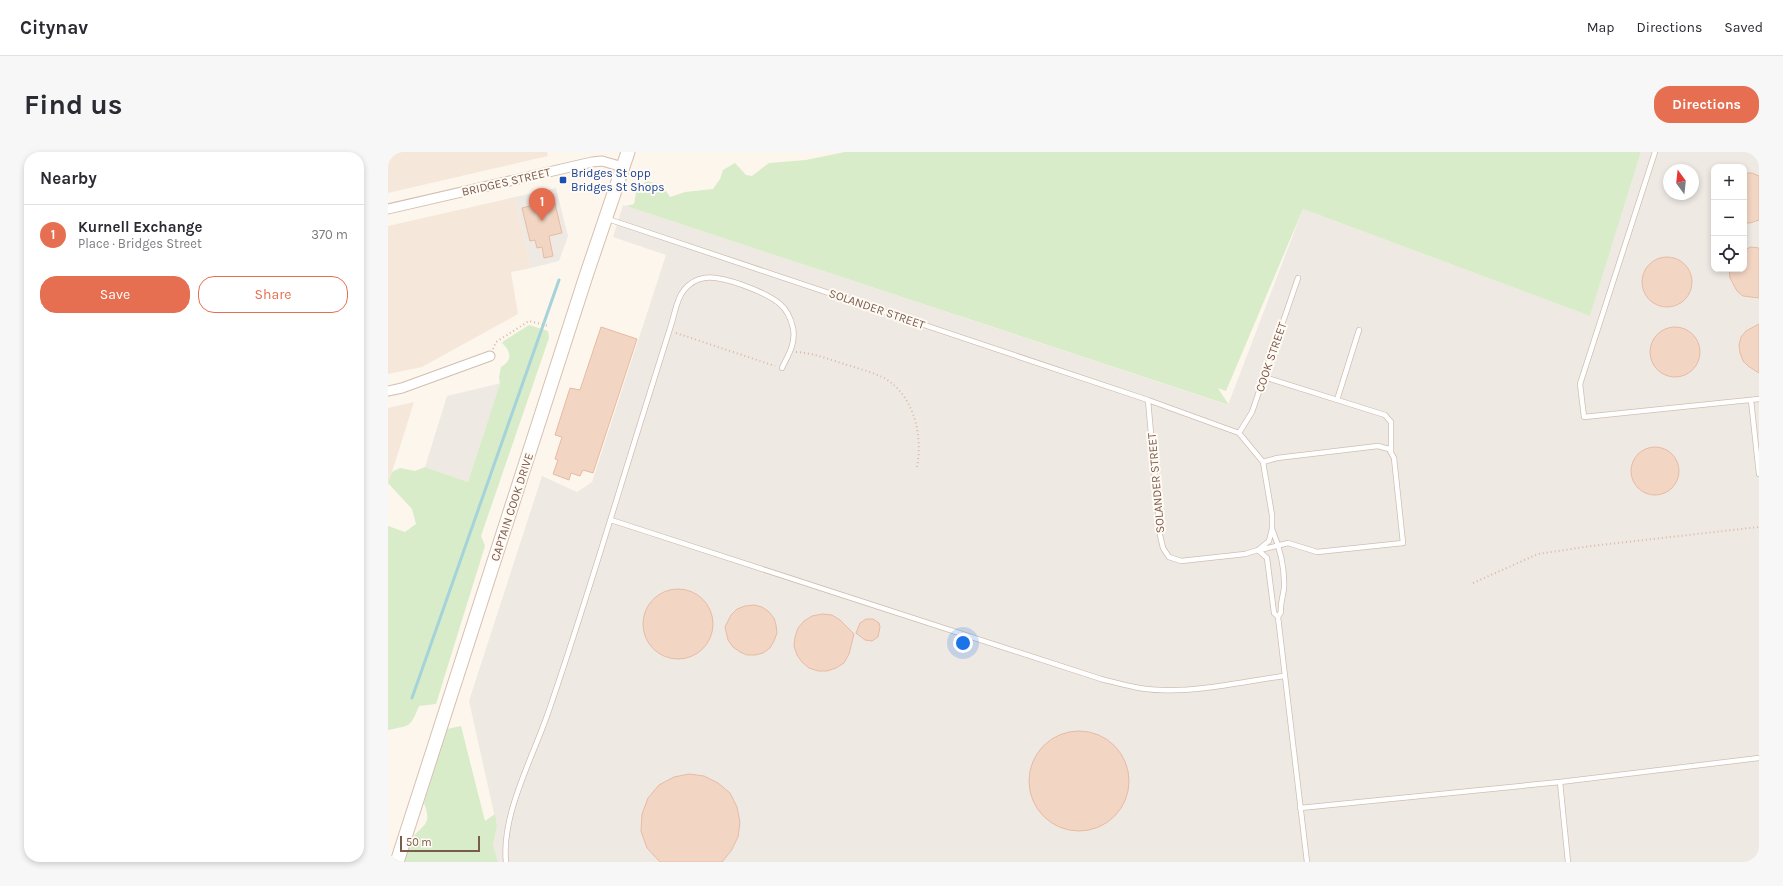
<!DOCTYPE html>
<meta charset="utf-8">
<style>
:root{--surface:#fff;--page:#f7f7f7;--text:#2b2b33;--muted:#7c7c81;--line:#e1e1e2;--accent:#e76f51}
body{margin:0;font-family:Karla,sans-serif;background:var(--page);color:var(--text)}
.controls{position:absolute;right:12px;top:12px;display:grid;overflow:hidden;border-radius:8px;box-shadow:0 2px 6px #0003}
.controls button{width:36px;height:36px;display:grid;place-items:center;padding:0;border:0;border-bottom:1px solid var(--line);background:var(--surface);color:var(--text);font:20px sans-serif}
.compass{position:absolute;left:1275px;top:12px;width:36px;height:36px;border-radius:50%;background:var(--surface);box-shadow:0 2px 6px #0003;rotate:345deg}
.scale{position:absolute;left:12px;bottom:10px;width:80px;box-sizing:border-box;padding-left:4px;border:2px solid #7a5c4d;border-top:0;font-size:11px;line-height:14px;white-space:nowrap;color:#7a5c4d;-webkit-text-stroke:3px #fffaf3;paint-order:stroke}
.you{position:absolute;left:575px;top:491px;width:14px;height:14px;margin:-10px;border:3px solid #fff;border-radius:50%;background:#1a73e8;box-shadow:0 0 0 6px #1a73e833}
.badge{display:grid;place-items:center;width:26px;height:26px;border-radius:50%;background:var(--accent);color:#fff;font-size:13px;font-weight:700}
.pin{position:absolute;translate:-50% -33px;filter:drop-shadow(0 1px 2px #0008)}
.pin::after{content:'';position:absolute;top:21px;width:14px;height:12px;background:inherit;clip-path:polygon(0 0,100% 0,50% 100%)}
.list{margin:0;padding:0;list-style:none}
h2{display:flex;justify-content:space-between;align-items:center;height:52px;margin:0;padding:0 16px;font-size:17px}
h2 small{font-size:13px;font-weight:400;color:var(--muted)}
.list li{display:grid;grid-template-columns:26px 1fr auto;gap:12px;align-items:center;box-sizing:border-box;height:60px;padding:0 16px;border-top:1px solid var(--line)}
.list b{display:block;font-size:15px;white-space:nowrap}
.list p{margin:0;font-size:13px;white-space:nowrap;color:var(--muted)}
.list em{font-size:13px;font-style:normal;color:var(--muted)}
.actions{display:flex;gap:8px;padding:12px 16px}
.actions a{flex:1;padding:9px 0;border:1px solid var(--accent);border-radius:16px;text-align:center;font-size:14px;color:var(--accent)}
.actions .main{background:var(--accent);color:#fff}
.icon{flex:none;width:22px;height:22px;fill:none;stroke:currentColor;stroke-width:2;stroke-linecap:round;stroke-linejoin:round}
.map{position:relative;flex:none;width:1371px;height:710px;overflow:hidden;border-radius:16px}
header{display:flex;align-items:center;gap:24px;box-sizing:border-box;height:56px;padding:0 20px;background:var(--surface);border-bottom:1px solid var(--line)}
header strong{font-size:19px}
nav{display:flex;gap:22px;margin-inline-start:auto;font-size:14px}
.intro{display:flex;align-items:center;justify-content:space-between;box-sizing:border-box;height:96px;padding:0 24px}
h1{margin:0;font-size:28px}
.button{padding:10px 18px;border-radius:16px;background:var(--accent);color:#fff;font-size:14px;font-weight:700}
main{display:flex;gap:24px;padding:0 24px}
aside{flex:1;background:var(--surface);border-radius:16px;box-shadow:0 2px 6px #0003}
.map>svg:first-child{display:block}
.residential{fill:#f5e8da}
.industrial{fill:#efe9e4;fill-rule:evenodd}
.green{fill:#d8ecc9}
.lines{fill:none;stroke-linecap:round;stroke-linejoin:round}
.stream{stroke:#a5d3da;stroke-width:3}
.building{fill:#f3d5c3;stroke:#e6bba3}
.service-casing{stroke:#d1beb0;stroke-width:6}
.minor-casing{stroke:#d1beb0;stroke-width:11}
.secondary-casing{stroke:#d6c0b0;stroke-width:15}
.path{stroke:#d9b8a5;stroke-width:2;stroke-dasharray:1 3;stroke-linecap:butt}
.service{stroke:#fff;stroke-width:4.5}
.minor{stroke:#fff;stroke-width:9}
.secondary{stroke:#fff;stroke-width:13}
.transit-dot{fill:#1a4fb4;stroke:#fffaf3;stroke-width:1.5}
.labels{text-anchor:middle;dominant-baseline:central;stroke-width:4;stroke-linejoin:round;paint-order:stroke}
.transit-label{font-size:12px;fill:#164399;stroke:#fffaf3;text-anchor:start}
.street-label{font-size:12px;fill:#7a5c4d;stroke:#fffaf3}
</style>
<header>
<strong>Citynav</strong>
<nav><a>Map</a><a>Directions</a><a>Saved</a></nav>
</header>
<div class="intro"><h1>Find us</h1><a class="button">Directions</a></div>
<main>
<aside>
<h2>Nearby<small></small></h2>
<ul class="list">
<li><span class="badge">1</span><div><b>Kurnell Exchange</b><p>Place · Bridges Street</p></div><em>370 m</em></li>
</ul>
<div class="actions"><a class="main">Save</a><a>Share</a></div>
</aside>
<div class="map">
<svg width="1371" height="710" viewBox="0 0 1371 710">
<rect width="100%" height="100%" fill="#fdf6ec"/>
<path class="residential" d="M0 0H159L160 4 0 41Z
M127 45 143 116 123 120 130 162 34 215 0 222V74Z
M26 250 4 320 0 333V256Z"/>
<path class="industrial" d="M1253 0H1371V710H110L105 693 109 675 81 549 154 324 189 340 204 330 278 103 225 85 235 53 840 253 915 57 1202 164ZM1326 15H1356V117H1326ZM1281 18H1305V42H1281Z
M168 36 180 84 171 109 143 116 127 45Z
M113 231 80 330 37 315 59 244Z"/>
<path class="green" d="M457 0H1253L1202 164 915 57 838 239 830 236 841 253 238 54 246 52 249 35 259 29 274 33 282 45 297 40 325 37 332 27 335 18 347 11 358 23 364 24 381 11 418 8Z
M141 173 160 179 161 186 93 384 97 394 48 552 31 554C22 576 23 573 0 578V374L17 380 28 372 24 357 0 331 4 320 12 316 27 319 37 315 80 330 112 232 111 225 113 215C124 209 124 200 114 191L117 188Z
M73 574 97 669 107 662 109 675 105 693 110 710H16C18 703 20 695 23 689 31 673 46 676 36 651L59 577Z"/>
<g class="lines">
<path class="stream" d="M24 546 171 128"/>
</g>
<path class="building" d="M1356 21H1364L1371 24V68L1362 71H1356Z
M166 48 174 81 161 84 165 104 156 106 154 95 149 96 147 88 142 89 134 56Z
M1363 95 1371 96V146L1355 144 1349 139 1342 126 1341 117H1356V98Z
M1254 130a25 25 0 1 1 50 0a25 25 0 1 1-50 0Z
M1371 172V221L1360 214 1355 209 1352 201 1351 193 1353 185 1358 179Z
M1262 200a25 25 0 1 1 50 0a25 25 0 1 1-50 0Z
M213 175 249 187 205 321 195 318 192 324 183 321 181 328 165 322 170 308 167 307 174 285 167 283 182 236 192 238Z
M1243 319a24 24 0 1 1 48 0a24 24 0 1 1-48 0Z
M255 472a35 35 0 1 1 70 0a35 35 0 1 1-70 0Z
M366 453 374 455 380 459 386 466 388 473 389 481 386 489 382 496 375 501 367 503H359L352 500 345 495 340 488 337 475 343 463 349 457 357 454Z
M434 462 444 463 452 468 466 482 461 502 456 511 448 516 439 519H430L421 516 414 510 409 503 406 494 407 485 410 476 416 469 424 464Z
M478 467H485L491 471 492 475 490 485 484 489 477 488 468 481 472 471Z
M641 629a50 50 0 1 1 100 0a50 50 0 1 1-100 0Z
M301 622 316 624 330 631 342 641 349 655 352 670 350 685 343 699 334 710H272L259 696 253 679 254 662 260 646 271 633 286 625Z"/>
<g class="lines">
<defs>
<path id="service" d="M1267 0 1192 232 1196 265 1371 247
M220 67 760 248 851 281 875 310 884 363V377L881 389 870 398 857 402 793 409 781 405 775 396 772 383 760 248
M876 225 997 263 1003 270V300
M949 248 971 178
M1363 248 1371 322
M851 281 864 260 910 126
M223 368 713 527C733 532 753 538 773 538 811 540 858 529 896 524
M884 377C892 396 897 415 896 436 895 445 892 451 893 460L890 465
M870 398 879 406 886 461 890 465 919 710
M872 398 900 391 929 400 1015 391 1006 306 1001 297 990 294 889 306 875 310
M1172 630 1180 710
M912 656 1172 630 1371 606
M118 710C113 663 145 605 160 561 195 460 225 358 257 256 266 228 275 199 284 170 287 160 289 146 296 138 301 132 309 127 316 126 334 123 378 140 392 152 399 158 403 167 405 176 408 192 400 203 394 216"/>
<path id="minor" d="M0 57 204 10 214 9 235 15
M0 239 14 236 102 204"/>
<path id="secondary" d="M9 710 198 124 240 0"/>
</defs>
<use href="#service" class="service-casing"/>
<use href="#minor" class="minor-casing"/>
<use href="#secondary" class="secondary-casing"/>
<path class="path" d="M288 181 387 214
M105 197 108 190 141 169 161 174
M408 200C425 201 440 207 456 212 469 216 484 220 496 226 526 243 535 283 529 315
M1085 431 1150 402 1203 394 1371 375"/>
<use href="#service" class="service"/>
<use href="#minor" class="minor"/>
<use href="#secondary" class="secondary"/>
</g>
<rect class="transit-dot" x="171" y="24" width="8" height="8" rx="2"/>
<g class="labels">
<g class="transit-label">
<text x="183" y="21">Bridges St opp<tspan x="183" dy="14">Bridges St Shops</tspan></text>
</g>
<g class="street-label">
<text transform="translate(118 30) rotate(-13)">BRIDGES STREET</text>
<text transform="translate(489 157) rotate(19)">SOLANDER STREET</text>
<text transform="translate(883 205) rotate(-71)">COOK STREET</text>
<text transform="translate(768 331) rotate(-95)">SOLANDER STREET</text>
<text transform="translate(124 355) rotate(-72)">CAPTAIN COOK DRIVE</text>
</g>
</g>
</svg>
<div class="controls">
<button>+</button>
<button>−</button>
<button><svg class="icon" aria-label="locate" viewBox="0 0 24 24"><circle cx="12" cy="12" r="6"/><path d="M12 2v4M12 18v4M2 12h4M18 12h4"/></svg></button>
</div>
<svg class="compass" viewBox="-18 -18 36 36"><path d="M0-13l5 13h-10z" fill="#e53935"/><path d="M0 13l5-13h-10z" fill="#7c7c81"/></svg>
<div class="scale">50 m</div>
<div class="you"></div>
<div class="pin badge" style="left:154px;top:69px">1</div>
</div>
</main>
